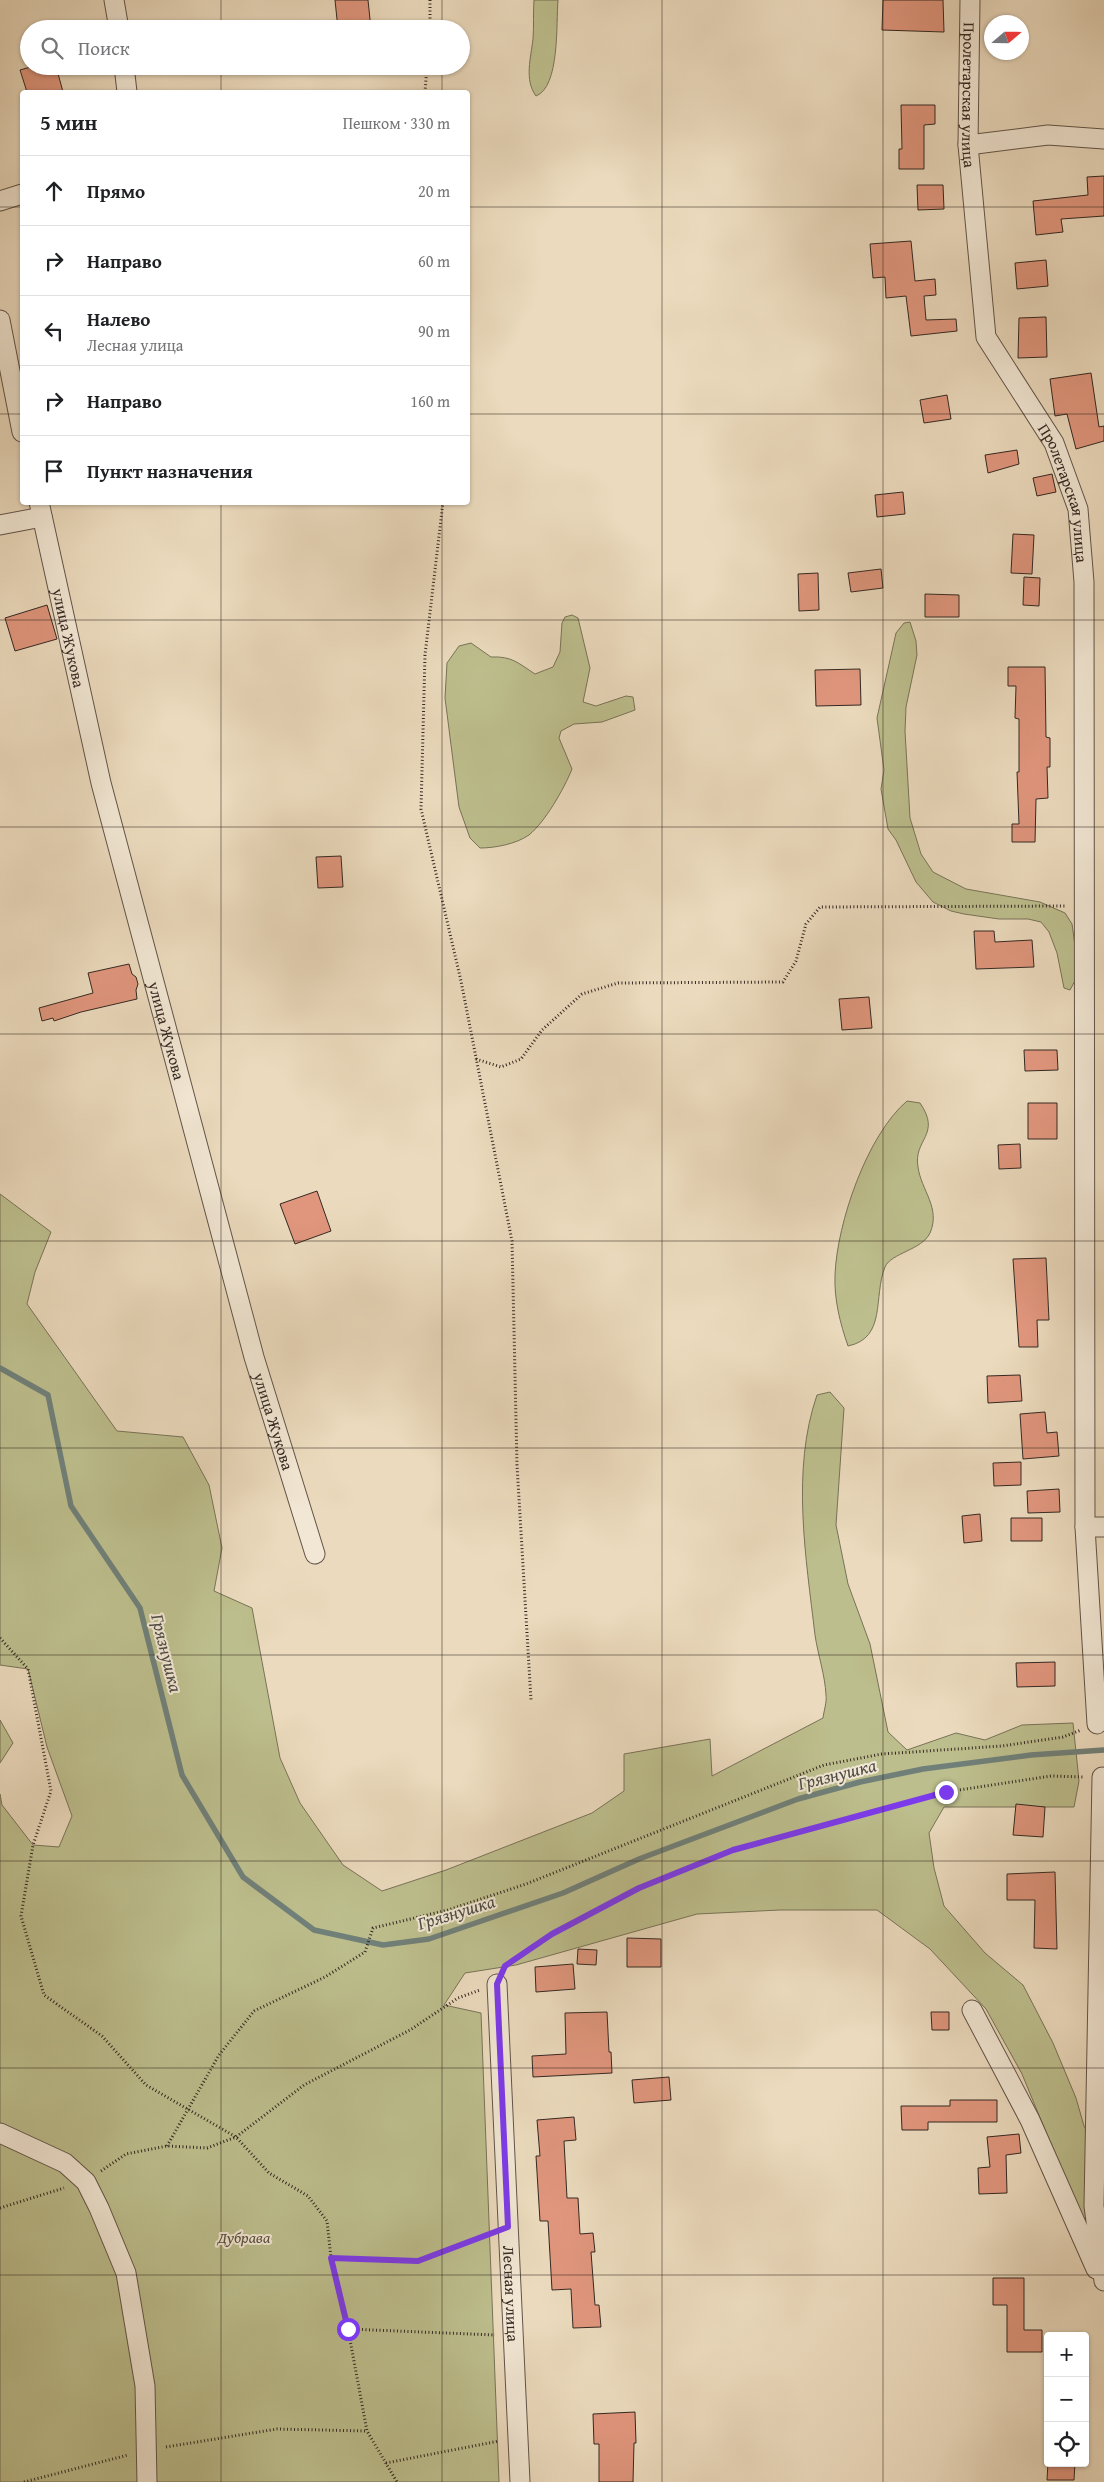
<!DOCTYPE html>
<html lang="ru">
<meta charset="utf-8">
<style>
:root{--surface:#fff;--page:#f6f6f6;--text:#202124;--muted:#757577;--line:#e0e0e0}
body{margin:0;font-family:"Gentium Book Plus",serif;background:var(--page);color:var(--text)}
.controls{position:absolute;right:15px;bottom:15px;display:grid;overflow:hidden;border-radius:5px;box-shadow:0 1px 4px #0004}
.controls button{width:45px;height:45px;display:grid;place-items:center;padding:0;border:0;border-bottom:1px solid var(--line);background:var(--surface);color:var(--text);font:25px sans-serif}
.compass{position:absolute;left:984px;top:15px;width:45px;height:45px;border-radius:50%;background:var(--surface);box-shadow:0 1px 4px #0004;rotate:70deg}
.stop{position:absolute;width:15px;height:15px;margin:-11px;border:4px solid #7c3aed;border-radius:50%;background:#fff}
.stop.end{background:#7c3aed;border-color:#fff;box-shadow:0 1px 5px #0008}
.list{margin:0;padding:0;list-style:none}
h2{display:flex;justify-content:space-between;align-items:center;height:65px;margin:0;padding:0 20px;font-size:21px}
h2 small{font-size:16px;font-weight:400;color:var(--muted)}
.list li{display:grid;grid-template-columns:32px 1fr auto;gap:15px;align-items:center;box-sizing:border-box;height:70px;padding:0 20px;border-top:1px solid var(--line)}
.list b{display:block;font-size:19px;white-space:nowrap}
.list p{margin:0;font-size:16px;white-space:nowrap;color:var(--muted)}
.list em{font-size:16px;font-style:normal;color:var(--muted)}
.icon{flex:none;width:28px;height:28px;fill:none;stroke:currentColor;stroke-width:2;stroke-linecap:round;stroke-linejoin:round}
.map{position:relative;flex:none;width:1104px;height:2482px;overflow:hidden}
.search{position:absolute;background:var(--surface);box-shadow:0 1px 4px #0004;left:20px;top:20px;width:450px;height:55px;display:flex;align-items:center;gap:12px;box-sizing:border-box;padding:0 18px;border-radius:28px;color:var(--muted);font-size:19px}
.panel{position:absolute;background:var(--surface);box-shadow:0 1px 4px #0004;left:20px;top:90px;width:450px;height:415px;border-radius:5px}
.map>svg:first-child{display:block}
.green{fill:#bdbe8d;stroke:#787358}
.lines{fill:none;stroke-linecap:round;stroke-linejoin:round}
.stream{stroke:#708079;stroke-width:5.5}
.building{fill:#e0967d;stroke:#342822}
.minor-casing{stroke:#625449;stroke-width:21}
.path{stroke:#342822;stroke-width:3;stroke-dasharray:1 2.5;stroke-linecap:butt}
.minor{stroke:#f2e7d4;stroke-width:19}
.route{stroke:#7c3aed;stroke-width:6}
.grid{fill:none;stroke:#342822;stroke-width:1;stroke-opacity:0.55}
.labels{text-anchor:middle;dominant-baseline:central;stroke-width:4;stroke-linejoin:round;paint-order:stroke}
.street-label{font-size:16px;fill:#342822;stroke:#f2e7d4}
.park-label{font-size:16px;font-style:italic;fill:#564e3d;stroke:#f2e7d4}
.water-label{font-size:18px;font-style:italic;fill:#4d4c46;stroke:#f2e7d4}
</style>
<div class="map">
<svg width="1104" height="2482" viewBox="0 0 1104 2482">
<rect width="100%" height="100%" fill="#ebdabd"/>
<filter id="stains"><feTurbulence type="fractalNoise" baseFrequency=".004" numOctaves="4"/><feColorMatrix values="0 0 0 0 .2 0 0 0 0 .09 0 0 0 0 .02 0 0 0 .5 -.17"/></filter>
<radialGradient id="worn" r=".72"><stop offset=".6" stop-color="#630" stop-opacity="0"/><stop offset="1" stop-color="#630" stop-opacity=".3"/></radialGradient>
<path class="green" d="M534 0H558C556 23 560 87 536 96 524 80 531 57 533 39 534 26 533 13 534 0Z
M572 615 578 618 590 668 583 702 596 706 626 696 633 697 635 710 602 722 574 724 561 731 559 738 572 769C564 789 545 822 529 835 516 844 495 848 480 848L470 838 459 807 445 698 447 663 459 646 471 643 491 657C512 656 518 663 535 674L553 667 560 652 562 623 565 617Z
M910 622 916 641 917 655 906 707 905 731 910 818 921 854 933 872 966 889 1040 902 1065 913 1072 924 1077 960V977L1070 990 1064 988 1057 953 1049 932 1041 922 1028 919H999L964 914 951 911 933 902 916 882 896 840 888 829 881 789 884 770 877 718 896 633 904 623Z
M907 1101 920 1103C942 1135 913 1139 918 1167 921 1190 941 1208 930 1233 922 1250 891 1253 885 1267 873 1296 887 1338 848 1346 840 1323 834 1299 835 1275 837 1223 867 1135 907 1101Z
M0 1194 51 1232 35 1272 27 1304 117 1431 183 1437 209 1485 222 1548 214 1591 252 1608 280 1758 300 1803 343 1865 382 1891 446 1870 592 1813 624 1791V1754L710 1739 712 1776 823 1718C824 1710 827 1702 826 1695 825 1675 818 1655 815 1635 806 1558 791 1470 817 1395L830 1392 844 1408 836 1525 848 1584 870 1644 888 1732 907 1750 956 1733 985 1740 1022 1725 1073 1723 1079 1781 1074 1807H944L929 1833 934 1868 944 1906 985 1953 1023 1985 1053 2043 1076 2098 1084 2126 1104 2162V2245L1078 2210 1022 2074 986 2009 930 1949 877 1910H780L697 1914 516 1965 465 1973 444 2005 481 2013 499 2482H0V1794L2 1805 33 1845 59 1847 72 1816 47 1747 28 1669 0 1665Z
M0 1720 13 1743 0 1763Z"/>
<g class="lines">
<path class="stream" d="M0 1368 48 1395 71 1506 140 1608 182 1775 243 1877 314 1930 383 1945 429 1939 563 1893 639 1859 798 1799 860 1782 923 1769 1031 1755 1104 1750"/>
</g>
<path class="building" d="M335 0H368L371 29H338Z
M883 0H943L944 32 882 30Z
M34 66H56L63 92H27L20 70Z
M901 105H935V124L924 125V169H899V149H902Z
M1104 176V216L1061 219 1063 232 1036 235 1033 201 1088 195 1087 177Z
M917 185H943L944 209 918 210Z
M911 241 915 281 935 279 936 295 924 296 926 320 956 319 957 331 911 336 906 296 886 298 885 277 873 278 870 244Z
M1046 260 1048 286 1017 289 1015 263Z
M1046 317 1047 357 1018 358 1019 318Z
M1091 373 1099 427 1104 426V441L1076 449 1067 414 1055 416 1050 379Z
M947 395 951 419 924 423 920 400Z
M1017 450 1019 464 988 473 985 455Z
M1052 474 1056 492 1037 496 1033 478Z
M903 492 905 514 877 517 875 495Z
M1013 534 1034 535 1032 574 1011 573Z
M881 569 883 588 851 592 848 573Z
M818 573 819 610 799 611 798 574Z
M1024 577 1040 578 1039 606 1023 605Z
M925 594 959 595V617H925Z
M47 605 57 639 15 651 5 618Z
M1008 667H1045L1046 737 1050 738V767H1047L1048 798 1036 799 1035 842H1012V824H1019L1017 772H1019V719L1015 718 1016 686H1008Z
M860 669 861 705 816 706 815 670Z
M341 856 343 887 318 888 316 857Z
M974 931H994L995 942 1032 940 1034 967 976 969Z
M129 964 132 974 136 977 138 984 136 990 137 999 81 1012 54 1021 53 1018 42 1021 39 1008 93 993 88 973Z
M869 997 872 1028 842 1030 839 999Z
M1024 1050H1057L1058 1070 1025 1071Z
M1028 1103H1057V1139H1028Z
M1020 1144 1021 1168 999 1169 998 1145Z
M317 1191 331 1231 295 1244 280 1204Z
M1046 1258 1049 1320H1037L1038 1347H1019L1013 1259Z
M1020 1375 1022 1401 988 1403 987 1376Z
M1045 1412 1047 1433 1057 1432 1059 1456 1023 1459 1020 1414Z
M1021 1462V1485L994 1486 993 1463Z
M1059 1489 1060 1512 1028 1513 1027 1491Z
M980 1514 982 1541 964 1543 962 1516Z
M1011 1518H1042V1541H1011Z
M1055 1662V1686L1017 1687 1016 1663Z
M1016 1804 1045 1807 1043 1837 1013 1835Z
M1055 1872 1057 1949 1034 1948 1035 1900H1007V1874Z
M627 1938 661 1939V1967H627Z
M578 1949 597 1950 596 1965 577 1964Z
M573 1964 575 1989 536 1992 535 1967Z
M607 2012 609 2052H611L612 2073 533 2077 532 2056 566 2054 565 2013Z
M931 2012H949V2030H932Z
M669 2077 671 2100 634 2103 632 2080Z
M950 2100H997V2122H928V2130H902L901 2106H950Z
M574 2117 576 2140 564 2141 567 2198H578L580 2234 593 2233 595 2252H591L595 2305H599L601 2327 573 2328 571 2289 552 2290 548 2221H540L536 2156H540L537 2120Z
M1019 2134 1021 2153 1006 2155 1007 2193 979 2194 978 2168 990 2167 987 2137Z
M993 2278H1024V2330H1042V2352H1007V2305H993Z
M635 2412 636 2443H634L633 2482H599V2444H594L593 2414Z
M1048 2463H1075L1074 2480H1047Z"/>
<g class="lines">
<defs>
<g id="minor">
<path d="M114 0 119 29"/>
<path id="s1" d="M970 0 968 145 986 337 1054 443 1078 509 1084 582 1085 1527 1097 1724"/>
<path d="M124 66 127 92"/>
<path d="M968 145 1048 135 1104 139"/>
<path d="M0 201 22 194"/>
<path d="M0 320 22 432"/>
<path id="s2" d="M39 502 101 783 254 1357 315 1554"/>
<path d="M0 525 42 517"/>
<path d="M1085 1527H1104"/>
<path d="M1102 1777 1094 2206 1104 2281"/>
<path id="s3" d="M497 1984 520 2482"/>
<path d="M972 2010 1030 2120 1096 2269"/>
<path d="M0 2133 65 2163 86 2182 99 2208 126 2273 145 2386 147 2482"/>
</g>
</defs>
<use href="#minor" class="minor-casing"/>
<path class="path" d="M430 29V0
M425 92 427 66
M443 502 425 655 421 809 461 981 512 1241 517 1465 531 1700
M476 1059 501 1067 521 1059 542 1030 582 994 618 983 783 982 796 961 806 924 820 907 1065 906
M0 1638 28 1669 51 1791 33 1845 21 1916 44 1995 102 2036 146 2085 236 2137 269 2173 308 2196 327 2221 331 2258 348 2329 367 2431 397 2482
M504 1968 552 1934 639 1888 733 1850 946 1792 1051 1776 1084 1777
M167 2146 219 2055 254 2011 325 1977 365 1952 373 1928 448 1910 526 1884 824 1765 882 1754 1002 1746 1063 1737 1081 1730
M101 2171 126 2154 167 2146 207 2148 236 2137 304 2085 410 2030 458 1998 480 1990
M0 2208 64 2188
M331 2258 418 2261 490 2234
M348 2329 495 2335
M166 2447 277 2429 367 2431
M386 2463 499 2441
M24 2482 128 2455"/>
<use href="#minor" class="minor"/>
</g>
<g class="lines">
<path class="route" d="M348 2329 331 2258 418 2261 508 2227 497 1984 505 1966 552 1934 639 1888 733 1850 946 1792"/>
</g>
<path class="grid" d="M221 0V29M442 0V29M662 0V2482M883 0V2482M221 66V92M442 66V92M0 207H22M468 207H1104M0 414H22M468 414H1104M221 502V2482M442 502V2482M0 620H1104M0 827H1104M0 1034H1104M0 1241H1104M0 1448H1104M0 1655H1104M0 1861H1104M0 2068H1104M0 2275H1104"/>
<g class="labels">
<g class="street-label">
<text stroke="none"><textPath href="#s1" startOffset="95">Пролетарская улица</textPath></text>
<text stroke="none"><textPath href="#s1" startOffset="515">Пролетарская улица</textPath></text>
<text stroke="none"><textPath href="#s2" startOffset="139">улица Жукова</textPath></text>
<text stroke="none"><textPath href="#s2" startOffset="544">улица Жукова</textPath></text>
<text stroke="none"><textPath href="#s2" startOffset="949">улица Жукова</textPath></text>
<text stroke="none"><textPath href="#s3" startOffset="310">Лесная улица</textPath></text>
</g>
<g class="park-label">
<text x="244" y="2237">Дубрава</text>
</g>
<g class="water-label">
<text transform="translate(167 1653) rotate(76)">Грязнушка</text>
<text transform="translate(837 1774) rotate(-14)">Грязнушка</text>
<text transform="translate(456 1912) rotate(-17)">Грязнушка</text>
</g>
</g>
<rect width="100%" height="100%" filter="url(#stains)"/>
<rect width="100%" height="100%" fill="url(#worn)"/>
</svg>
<div class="controls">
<button>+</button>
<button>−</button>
<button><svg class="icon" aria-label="locate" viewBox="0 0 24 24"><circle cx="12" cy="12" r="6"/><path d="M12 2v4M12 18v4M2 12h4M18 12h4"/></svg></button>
</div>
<svg class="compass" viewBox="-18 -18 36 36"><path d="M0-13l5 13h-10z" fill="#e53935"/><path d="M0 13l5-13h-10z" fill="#757577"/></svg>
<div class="stop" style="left:348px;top:2329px"></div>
<div class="stop end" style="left:946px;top:1792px"></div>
<div class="search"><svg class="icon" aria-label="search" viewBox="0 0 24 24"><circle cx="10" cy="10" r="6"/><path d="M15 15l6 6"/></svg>Поиск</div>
<section class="panel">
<h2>5 мин<small>Пешком · 330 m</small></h2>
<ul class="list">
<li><svg class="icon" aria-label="ahead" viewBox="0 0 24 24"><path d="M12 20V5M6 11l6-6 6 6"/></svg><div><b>Прямо</b></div><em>20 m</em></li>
<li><svg class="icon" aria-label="right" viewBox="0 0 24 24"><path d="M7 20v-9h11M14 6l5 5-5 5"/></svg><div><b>Направо</b></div><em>60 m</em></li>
<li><svg class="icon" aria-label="left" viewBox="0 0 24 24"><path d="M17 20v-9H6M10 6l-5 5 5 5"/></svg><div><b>Налево</b><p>Лесная улица</p></div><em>90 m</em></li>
<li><svg class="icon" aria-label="right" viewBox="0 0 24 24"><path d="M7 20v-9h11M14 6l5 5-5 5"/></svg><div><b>Направо</b></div><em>160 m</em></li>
<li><svg class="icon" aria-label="arrive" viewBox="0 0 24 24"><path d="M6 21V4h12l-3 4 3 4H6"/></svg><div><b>Пункт назначения</b></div></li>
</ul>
</section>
</div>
